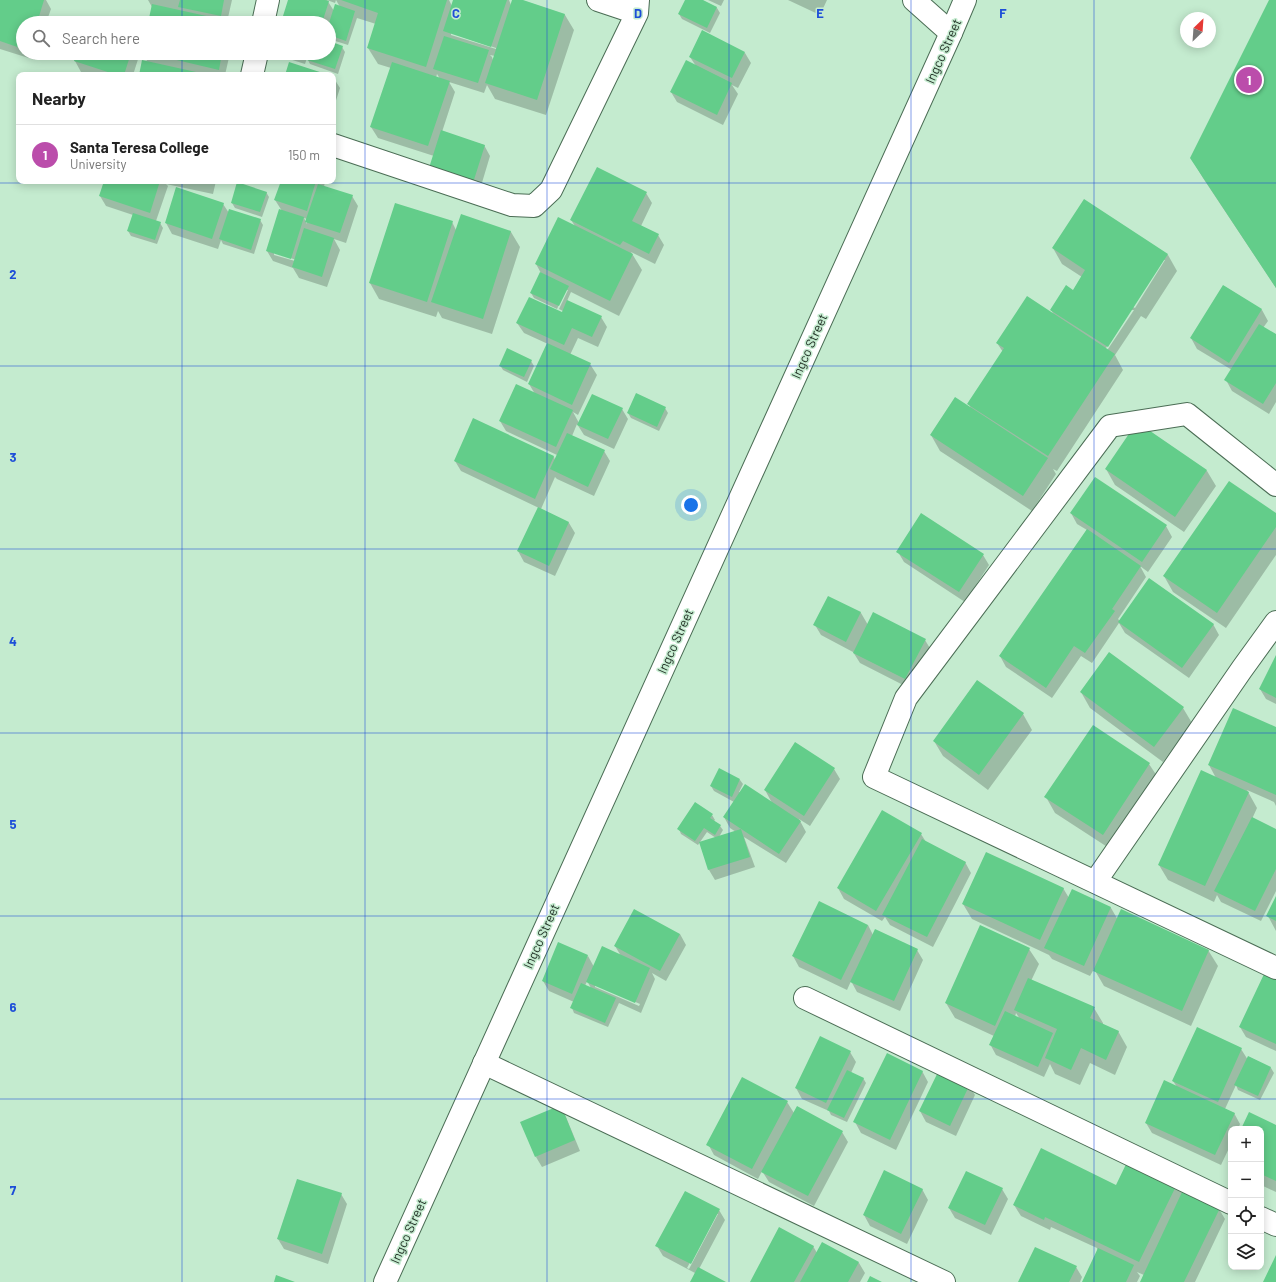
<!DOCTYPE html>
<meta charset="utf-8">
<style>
:root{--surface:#fff;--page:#f6f6f6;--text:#222;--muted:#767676;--line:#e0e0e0;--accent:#bb4dab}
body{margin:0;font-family:Barlow,sans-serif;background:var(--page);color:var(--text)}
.controls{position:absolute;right:12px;bottom:12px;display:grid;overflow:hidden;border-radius:8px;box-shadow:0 2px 10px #0003}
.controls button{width:36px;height:36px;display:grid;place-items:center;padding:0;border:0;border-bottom:1px solid var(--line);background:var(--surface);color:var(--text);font:20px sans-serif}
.compass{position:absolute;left:1180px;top:12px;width:36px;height:36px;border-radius:50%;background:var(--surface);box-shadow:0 2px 10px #0003;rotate:25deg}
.you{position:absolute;left:691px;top:505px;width:14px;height:14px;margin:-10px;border:3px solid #fff;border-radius:50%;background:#1a73e8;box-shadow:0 0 0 6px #1a73e833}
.badge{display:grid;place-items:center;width:26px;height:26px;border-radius:50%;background:var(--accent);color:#fff;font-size:13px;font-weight:700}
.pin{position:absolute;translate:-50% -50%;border:2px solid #fff;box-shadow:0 1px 4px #0006}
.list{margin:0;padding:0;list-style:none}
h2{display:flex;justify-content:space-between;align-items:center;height:52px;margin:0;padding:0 16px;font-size:17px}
h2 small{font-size:13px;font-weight:400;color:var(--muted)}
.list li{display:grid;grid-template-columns:26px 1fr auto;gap:12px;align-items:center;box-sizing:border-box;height:60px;padding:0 16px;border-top:1px solid var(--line)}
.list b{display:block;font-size:15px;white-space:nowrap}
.list p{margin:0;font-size:13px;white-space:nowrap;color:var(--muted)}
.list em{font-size:13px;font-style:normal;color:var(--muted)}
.icon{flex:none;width:22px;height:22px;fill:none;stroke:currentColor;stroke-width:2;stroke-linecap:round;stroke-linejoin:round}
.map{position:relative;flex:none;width:1276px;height:1282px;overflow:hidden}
.search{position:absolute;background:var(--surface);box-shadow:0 2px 10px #0003;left:16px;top:16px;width:320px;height:44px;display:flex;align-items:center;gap:10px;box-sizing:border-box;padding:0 14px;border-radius:22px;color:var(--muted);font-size:15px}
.panel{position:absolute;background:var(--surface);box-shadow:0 2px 10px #0003;left:16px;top:72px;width:320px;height:112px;border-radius:8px}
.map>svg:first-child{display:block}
.shadow{fill:#0003;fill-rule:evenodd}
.building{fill:#63cd8a}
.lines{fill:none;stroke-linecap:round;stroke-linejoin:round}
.street-casing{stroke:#4b6d55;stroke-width:24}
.secondary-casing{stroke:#4b6d55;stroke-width:24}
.street{stroke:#fff;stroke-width:22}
.secondary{stroke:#fff;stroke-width:22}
.grid{fill:none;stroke:#1d4ed8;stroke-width:1;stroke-opacity:0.55}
.labels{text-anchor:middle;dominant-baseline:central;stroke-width:3;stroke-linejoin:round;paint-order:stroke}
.street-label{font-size:13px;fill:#1f2d23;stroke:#c4ebcf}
.grid-label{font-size:13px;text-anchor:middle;font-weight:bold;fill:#1d4ed8;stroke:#c4ebcf;stroke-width:3;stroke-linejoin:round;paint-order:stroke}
</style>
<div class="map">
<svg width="1276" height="1282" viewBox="0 0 1276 1282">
<rect width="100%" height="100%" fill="#c4ebcf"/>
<path class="shadow" d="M0 0H46L51 9 46 23H23V53H37L35 60 0 49Z
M148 0H232L227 22 229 23H149L152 7Z
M289 0H336L335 3 327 0 334 11 340 7 336 0H449L452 6 454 0H509L511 5 513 0H519L565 15 574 30 546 115 495 99 487 85 484 93 449 82 455 92 442 132 484 145 490 156 478 196 434 156 378 138 371 127 391 68 378 64 368 48 376 24 357 18 348 45 329 39V23H288L284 16ZM451 33 496 48V49L451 35ZM490 55 495 56 493 60 492 57ZM437 74 440 79 436 78Z
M686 0H701L717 8 720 13 710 33 682 19 679 14Z
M708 0H724L721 6Z
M788 0H827L820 15Z
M1271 0H1276V288L1203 178 1191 158Z
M329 42 342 47 345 52 338 74 310 64 307 58 305 64 270 53H329Z
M77 53H140L133 75H92L81 72 75 61Z
M143 53H230L225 75H140L148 63Z
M745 53 751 63 738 88 732 85 738 94 723 125 677 102 671 92 696 66 690 57Z
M333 77 340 88 333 110Z
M105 181H216L213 194 166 184 168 186 156 221 160 223 163 228 157 244 131 236 128 231 133 215 106 206 100 196Z
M282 181H325L324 187 352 196 358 206 346 243 334 239 340 250 327 287 299 278 293 268 273 261 267 251 282 211 275 200ZM304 218 307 219V224ZM274 252 296 260 295 261 274 255Z
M177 189 223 204 229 213 260 220 263 225 254 254 223 244 221 240 218 249 172 234 166 223Z
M266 192 269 197 262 217 235 208 232 203Z
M646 193 652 203 641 226 658 235 664 245 655 264 631 252 642 270 619 316 571 292 567 301 601 317 607 327 598 347 578 338 570 355 590 364 597 375 578 415 573 412 579 423 622 409 628 419 614 449 584 435 577 424 572 436 604 451 610 461 594 496 557 479 555 477 541 509 569 523 575 533 555 576 524 562 518 551 539 508 461 471 455 461 474 420 554 457 555 460 557 455 506 431 500 421 535 394 529 384 548 344 524 333 517 323 562 313 563 311 559 309 568 290H566L557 309 534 298 531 293 542 275 536 264 575 226 571 220Z
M1084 201 1168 255 1177 271 1146 319 1141 316 1115 355 1123 370 1057 471 1053 469 1056 474 1032 511 940 451 931 435 971 409 969 404 1003 352 997 343 1054 315 1051 310 1073 291 1082 277 1062 264 1053 248ZM1163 260H1165L1135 308 1133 307ZM1131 310H1134L1106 352 1104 351Z
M452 222 456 230 511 232 520 247 492 334 442 318 438 311 436 317 379 299 370 283Z
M1224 286 1262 310 1268 321 1263 328 1276 335V402L1269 414 1232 391 1226 380 1232 370 1197 349 1191 338Z
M531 361 534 366 527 382 503 370 500 365Z
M665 408 668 413 659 431 631 418 628 413Z
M1137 423 1207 471 1216 486 1184 532 1115 485 1106 469Z
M1071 513 1166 526 1172 537 1148 572 1140 566 1146 577 1118 619 1120 621 1213 624 1219 635 1189 678 1125 633 1119 623 1092 663 1081 656 1052 698 1006 667 1000 656 1087 530 1077 524Z
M1276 514V555L1226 628 1173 592 1164 576Z
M898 552 983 555 989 565 965 602 904 562Z
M828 597 861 613 868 625 925 640 931 650 911 689 860 663 853 652 821 635 815 625Z
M1276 657V704L1266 699 1260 689Z
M977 681 1023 714 1032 730 988 790 943 756 934 741Z
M1081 692 1183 708 1192 723 1163 762 1090 708Z
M1276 728V806L1274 802 1247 790 1257 808 1252 819 1276 830V891L1261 921 1221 902 1217 895 1214 902 1168 880 1159 865 1216 778 1209 765Z
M1149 764 1159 779 1112 850 1055 813 1046 797Z
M834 769 840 779 810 826 799 819 806 832 786 863 744 837 755 867 715 880 709 870 700 843 716 838 707 832 698 845 681 834 679 829 712 815 715 820 714 821 720 826 723 830 719 837 736 832 730 828 724 817 734 802 714 791 711 786 740 780 743 784 739 792 772 803 765 790Z
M921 834 926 842 965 862 971 873 933 947 890 925 885 917 882 921 844 899 838 888Z
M1063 888 1069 898 1072 890 1111 908 1118 920 1208 950 1218 966 1191 1026 1104 986 1094 969 1090 976 1052 959 1049 955 972 919 963 904Z
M1276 898V931L1268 916Z
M868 925 873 935 917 950 923 960 900 1011 857 992 851 981 847 990 799 967 793 956Z
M680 934 686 945 666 981 652 973 655 979 641 1013 619 1003 608 1027 574 1013 572 1008 574 1002 549 991 543 981 588 956 594 967 621 956 615 946ZM587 981 591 988 585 986ZM595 984 640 1004 639 1006 595 987Z
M1029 949 1039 964 1031 981 1094 1008 1103 1023V1025L1118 1031 1127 1047 1115 1075 1090 1063 1080 1085 1055 1074 1050 1064 1044 1077 996 1055 990 1044 994 1036 955 1018 946 1003ZM1016 1013 1020 1019 1015 1017Z
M1276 978V1051L1246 1037 1240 1027Z
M1241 1049 1248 1060 1249 1057 1271 1068 1274 1073 1260 1100 1238 1090 1236 1085 1225 1109 1234 1113 1240 1124 1238 1129H1231V1144L1221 1165 1152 1133 1146 1123 1177 1087 1173 1081Z
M850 1052 856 1062 851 1073 863 1078 866 1083 847 1122 831 1115 829 1111 802 1099 796 1088Z
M922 1071 928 1082 896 1150 861 1133 855 1122Z
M743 1079 787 1102 794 1113 842 1132 848 1142 814 1206 769 1182 762 1171 758 1179 714 1155 708 1144Z
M969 1085 975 1095 956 1136 926 1122 920 1111Z
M560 1106 566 1117 580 1151 542 1167 536 1157Z
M1276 1126V1192L1261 1185V1129H1242Z
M1231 1154V1163L1229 1159Z
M1130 1160 1219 1209 1225 1219 1195 1282H1141L1144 1275 1137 1272 1140 1276 1137 1282H1083L1098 1251 1097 1248 1051 1227 1050 1230 1021 1216 1014 1205 1116 1187Z
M922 1189 928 1200 907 1244 870 1226 864 1215Z
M1002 1189 1008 1199 991 1235 955 1218 949 1208Z
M341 1194 347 1204 328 1264 284 1249 278 1239Z
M719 1210 725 1220 699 1269 724 1282H691L695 1273 663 1256 657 1246ZM716 1214H718L689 1269 687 1268Z
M813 1246 817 1253 859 1263 865 1273 860 1282H751Z
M1076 1267 1082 1277 1080 1282H1019Z"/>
<path class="building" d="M0 0H44L37 23H23V49L0 41Z
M180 0H224L221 16 178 7Z
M288 0H325L329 1 322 23H303L283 16Z
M341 0H447L426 67 367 48 378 13Z
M453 0H507L491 47 443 31Z
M512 0H523L565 14 537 100 485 83Z
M685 0H703L717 7 707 28 678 14Z
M1269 0H1276V288L1190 158Z
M152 4 229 21V23H148Z
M335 4 355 11 346 41 329 35V23Z
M702 30 745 52 732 78 689 57Z
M444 36 489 50 478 83 433 69Z
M329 41 343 46 335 69 307 60 309 53H329Z
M76 53H131L124 75H117L74 61Z
M147 53H222L219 70Z
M282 53H304L302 60Z
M142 60 205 74V75H139Z
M686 60 732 83 717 115 670 92Z
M289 62 329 75H285Z
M392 62 450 81 428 146 370 127Z
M441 130 485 145 472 186 428 171Z
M597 167 647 192 632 221 659 234 649 254 623 241 620 245 570 220Z
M104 181H160L150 213 99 196Z
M281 181H316L307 211 274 200Z
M237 182 267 192 260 212 231 203Z
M318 184 353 195 340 233 305 222Z
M176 187 224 203 212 239 165 223Z
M1084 199 1168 254 1108 347 1050 310 1066 285 1073 290 1085 270 1052 248Z
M395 203 453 221 427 302 369 283Z
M229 209 261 219 251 250 219 239Z
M279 209 304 217 291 259 266 251Z
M133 213 161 222 155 240 127 231Z
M461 214 511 231 483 319 431 302Z
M558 217 633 254 610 301 535 264Z
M304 228 334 238 322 277 292 267Z
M540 272 569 286 559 306 530 293Z
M1223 285 1262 309 1229 363 1190 338Z
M1027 296 1115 354 1048 456 967 404 1004 348 996 343Z
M529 297 562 312 567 300 602 316 592 337 572 328 564 345 516 323Z
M1259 324 1276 334V383L1263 404 1224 380Z
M547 343 591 363 572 405 528 384Z
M507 348 532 360 524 377 499 366Z
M516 384 573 410 556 447 499 421Z
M636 393 666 407 657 427 627 413Z
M592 394 623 408 608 439 577 425Z
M955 397 1048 458 1023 496 930 435Z
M473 418 554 456 535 499 454 461Z
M1137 422 1207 470 1175 517 1105 469Z
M567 433 605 450 588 487 550 469Z
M1095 477 1167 525 1142 562 1070 513Z
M1229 481 1276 513V527L1217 613 1163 576Z
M538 507 569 522 549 566 517 551Z
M921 513 984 554 959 592 896 552Z
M1087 529 1141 566 1112 609 1115 611 1085 653 1074 646 1046 688 999 656Z
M1149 578 1214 624 1182 668 1118 622Z
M828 596 861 612 846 642 813 625Z
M873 612 926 639 905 679 853 653Z
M1109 652 1184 707 1154 747 1080 692Z
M1276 655V698L1259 689Z
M977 680 1024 713 979 775 933 741Z
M1233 708 1276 727V795L1208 765Z
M1093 725 1150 763 1103 835 1044 797Z
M795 742 835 768 804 816 764 790Z
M719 768 740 779 732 797 710 786Z
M1201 770 1249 792 1205 886 1158 865Z
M745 784 801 821 779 854 723 817Z
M695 802 713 814 710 818 721 825 715 835 704 828 695 841 677 829Z
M882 810 922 833 876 911 837 888Z
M1252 817 1276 829V869L1255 911 1214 891Z
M741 829 750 857 708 870 699 842Z
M922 839 966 862 927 937 882 915Z
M986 852 1064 888 1040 940 962 904Z
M1072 889 1111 907 1084 966 1044 948Z
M1276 896V921L1266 916Z
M819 901 868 925 841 980 792 956Z
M634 909 680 934 660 971 614 946Z
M1121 909 1209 950 1182 1011 1093 971Z
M980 925 1030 948 995 1026 945 1003Z
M875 929 918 949 894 1001 850 982Z
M558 942 588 955 572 994 542 981Z
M602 946 650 968 635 1003 586 982Z
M1265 972 1276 977V1044L1239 1027Z
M1028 978 1095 1007 1090 1018 1119 1031 1106 1060 1081 1048 1071 1070 1045 1058 1057 1029 1014 1010Z
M581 983 616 998 605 1023 570 1008Z
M1005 1011 1053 1033 1038 1067 989 1045Z
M1197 1027 1242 1048 1218 1102 1172 1081Z
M820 1036 851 1051 826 1103 795 1088Z
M887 1053 923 1071 890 1140 853 1122Z
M1248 1056 1271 1067 1258 1096 1234 1085Z
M847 1070 864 1078 844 1118 827 1110Z
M939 1070 970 1084 950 1126 919 1111Z
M742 1077 788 1101 752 1169 706 1145Z
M1164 1080 1235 1113 1215 1155 1145 1123Z
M561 1105 575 1140 535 1157 520 1122Z
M797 1106 843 1131 808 1196 761 1172Z
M1249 1112 1276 1125V1181L1261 1174V1129H1241Z
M1041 1148 1116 1185 1129 1158 1178 1182 1139 1262 1045 1217 1044 1220 1013 1205Z
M884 1170 923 1189 901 1234 863 1215Z
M966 1171 1003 1188 985 1225 948 1208Z
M297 1179 342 1193 322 1254 277 1239Z
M1183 1190 1220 1208 1184 1282H1140Z
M685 1191 720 1209 691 1264 655 1246Z
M779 1227 814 1246 794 1282H750Z
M822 1242 859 1262 848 1282H800Z
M1035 1247 1077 1266 1069 1282H1018Z
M1098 1248 1134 1265 1126 1282H1082Z
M1276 1255V1282H1263Z
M698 1267 726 1282H690Z
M276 1275 295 1282H274Z
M870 1276 882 1282H867Z"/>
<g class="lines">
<defs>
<path id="street" d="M598 0 637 13
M914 0 951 33
M263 23 268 0
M252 75 257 53
M333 145 512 205 534 206 551 190 637 13 638 0
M1276 485 1187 414 1110 426 906 698 874 777 1276 968
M1095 882 1242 669 1276 622
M805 998 1231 1203
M484 1063 944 1282
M1261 1218 1276 1225"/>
<path id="secondary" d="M385 1282 951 33 965 0"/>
</defs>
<use href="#street" class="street-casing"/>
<use href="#secondary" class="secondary-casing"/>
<use href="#street" class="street"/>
<use href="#secondary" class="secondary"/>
</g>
<path class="grid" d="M182 0V23M365 0V1282M547 0V1282M729 0V1282M911 0V1282M1094 0V1282M182 53V75M182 181V1282M0 183H1276M0 366H1276M0 549H1276M0 733H1276M0 916H1276M0 1099H1276"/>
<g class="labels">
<g class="street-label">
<text transform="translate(943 51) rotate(-66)">Ingco Street</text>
<text transform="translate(809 346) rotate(-66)">Ingco Street</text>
<text transform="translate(675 641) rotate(-66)">Ingco Street</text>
<text transform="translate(541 936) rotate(-66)">Ingco Street</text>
<text transform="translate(408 1231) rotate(-66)">Ingco Street</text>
</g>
</g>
<g class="grid-label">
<text x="456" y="18">C</text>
<text x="638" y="18">D</text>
<text x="820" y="18">E</text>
<text x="1003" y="18">F</text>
<text x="13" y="279">2</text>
<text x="13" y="462">3</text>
<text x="13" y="646">4</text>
<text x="13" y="829">5</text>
<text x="13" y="1012">6</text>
<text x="13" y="1195">7</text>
</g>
</svg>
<div class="controls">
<button>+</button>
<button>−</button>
<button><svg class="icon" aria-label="locate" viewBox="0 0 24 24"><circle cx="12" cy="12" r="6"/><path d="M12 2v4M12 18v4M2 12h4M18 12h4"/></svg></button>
<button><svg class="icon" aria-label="layers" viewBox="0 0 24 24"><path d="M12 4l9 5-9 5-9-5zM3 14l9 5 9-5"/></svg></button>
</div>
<svg class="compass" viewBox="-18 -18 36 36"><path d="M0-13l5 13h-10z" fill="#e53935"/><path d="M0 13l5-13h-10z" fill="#767676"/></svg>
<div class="you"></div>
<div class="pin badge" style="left:1249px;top:80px">1</div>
<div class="search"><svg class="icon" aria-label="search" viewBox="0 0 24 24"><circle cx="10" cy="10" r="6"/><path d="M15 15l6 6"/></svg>Search here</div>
<section class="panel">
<h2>Nearby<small></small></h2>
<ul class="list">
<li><span class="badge">1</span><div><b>Santa Teresa College</b><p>University</p></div><em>150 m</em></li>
</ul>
</section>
</div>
